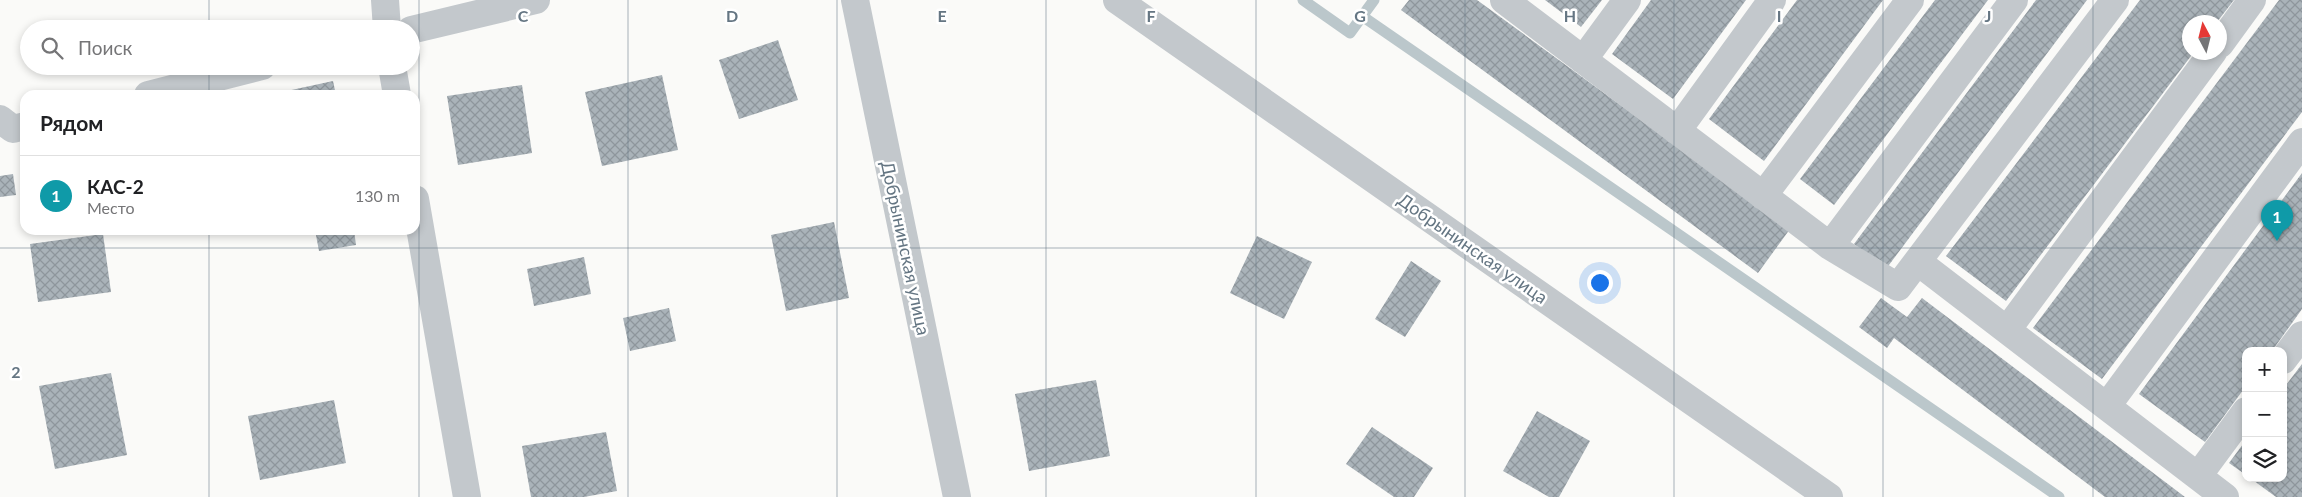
<!DOCTYPE html>
<html lang="ru">
<meta charset="utf-8">
<style>
:root{--surface:#fff;--page:#f2f2f2;--text:#202124;--muted:#757577;--line:#e0e0e0;--accent:#db2777}
body{margin:0;font-family:Lato,sans-serif;background:var(--page);color:var(--text)}
.controls{position:absolute;right:15px;bottom:15px;display:grid;overflow:hidden;border-radius:10px;box-shadow:0 2px 8px #0003}
.controls button{width:45px;height:45px;display:grid;place-items:center;padding:0;border:0;border-bottom:1px solid var(--line);background:var(--surface);color:var(--text);font:25px sans-serif}
.compass{position:absolute;left:2182px;top:15px;width:45px;height:45px;border-radius:50%;background:var(--surface);box-shadow:0 2px 8px #0003;rotate:353deg}
.you{position:absolute;left:1599px;top:282px;width:18px;height:18px;margin:-12px;border:4px solid #fff;border-radius:50%;background:#1a73e8;box-shadow:0 0 0 8px #1a73e833}
.badge{display:grid;place-items:center;width:32px;height:32px;border-radius:50%;background:var(--accent);color:#fff;font-size:16px;font-weight:700}
.pin{position:absolute;translate:-50% -41px;filter:drop-shadow(0 1px 2px #0008)}
.pin::after{content:'';position:absolute;top:26px;width:18px;height:15px;background:inherit;clip-path:polygon(0 0,100% 0,50% 100%)}
.list{margin:0;padding:0;list-style:none}
h2{display:flex;justify-content:space-between;align-items:center;height:65px;margin:0;padding:0 20px;font-size:21px}
h2 small{font-size:16px;font-weight:400;color:var(--muted)}
.list li{display:grid;grid-template-columns:32px 1fr auto;gap:15px;align-items:center;box-sizing:border-box;height:80px;padding:0 20px;border-top:1px solid var(--line)}
.list b{display:block;font-size:19px;white-space:nowrap}
.list p{margin:0;font-size:16px;white-space:nowrap;color:var(--muted)}
.list em{font-size:16px;font-style:normal;color:var(--muted)}
.icon{flex:none;width:28px;height:28px;fill:none;stroke:currentColor;stroke-width:2;stroke-linecap:round;stroke-linejoin:round}
.map{position:relative;flex:none;width:2302px;height:497px;overflow:hidden}
.search{position:absolute;background:var(--surface);box-shadow:0 2px 8px #0003;left:20px;top:20px;width:400px;height:55px;display:flex;align-items:center;gap:12px;box-sizing:border-box;padding:0 18px;border-radius:28px;color:var(--muted);font-size:19px}
.panel{position:absolute;background:var(--surface);box-shadow:0 2px 8px #0003;left:20px;top:90px;width:400px;height:145px;border-radius:15px}
.map>svg:first-child{display:block}
.lines{fill:none;stroke-linecap:round;stroke-linejoin:round}
.stream{stroke:#bbc7cb;stroke-width:11}
.building{fill:url(#building-cross-hatch)}
.minor{stroke:#c3c8cc;stroke-width:28}
.grid{fill:none;stroke:#657683;stroke-width:1;stroke-opacity:0.55}
.labels{text-anchor:middle;dominant-baseline:central;stroke-width:5;stroke-linejoin:round;paint-order:stroke}
.street-label{font-size:18px;fill:#657683;stroke:#fff}
.grid-label{font-size:16px;text-anchor:middle;font-weight:bold;fill:#657683;stroke:#fff;stroke-width:5;stroke-linejoin:round;paint-order:stroke}
</style>
<div class="map">
<svg width="2302" height="497" viewBox="0 0 2302 497">
<defs>
<pattern id="building-cross-hatch" width="8" height="8" patternUnits="userSpaceOnUse" patternTransform="scale(1.25)"><rect width="8" height="8" fill="#aab3b9"/><path d="M0 0l8 8M0 8l8-8" fill="none" stroke="#8e969c"/></pattern>
</defs>
<rect width="100%" height="100%" fill="#fafaf8"/>
<g class="lines">
<path class="stream" d="M1303 0 1350 33 1374 0
M1362 16 2059 497"/>
</g>
<path class="building" d="M1409 0H1477L1790 229 1758 273 1401 10Z
M1545 0H1602L1581 27Z
M1651 0H1746L1673 99 1612 54Z
M1797 0H1883L1764 161 1709 119Z
M1935 0H1988L1834 205 1800 179Z
M2036 0H2087L1886 269 1854 244Z
M2140 0H2234L2217 22H2190V52H2194L2006 301 1946 256Z
M2279 0H2302V112L2102 379 2033 328Z
M778 40 798 100 739 119 719 60Z
M662 75 678 150 602 166 585 92Z
M333 81 336 95H273V94Z
M522 85 532 153 458 165 447 96Z
M2302 173V309L2272 351H2246V386L2205 442 2139 394Z
M13 174 16 195 0 197V176Z
M834 222 849 298 786 311 771 235Z
M315 230H354L356 245 319 251Z
M103 234 111 292 38 302 30 244Z
M1257 236 1312 262 1284 319 1230 293Z
M584 257 591 294 534 306 527 269Z
M1411 261 1441 281 1405 337 1375 319Z
M1881 298 1907 317 1922 298 2185 497H2105L1894 338 1887 348 1859 327Z
M669 308 676 341 630 351 623 318Z
M2302 364V497H2276L2250 478H2283V389Z
M111 373 127 455 55 469 39 386Z
M1096 380 1110 456 1029 471 1015 394Z
M334 400 346 463 260 480 248 416Z
M1537 411 1590 441 1559 497H1549L1503 471Z
M1372 427 1433 468 1414 497H1394L1346 464Z
M606 432 617 491 584 497H531L522 446Z
M2246 440V475L2229 463Z"/>
<g class="lines">
<path class="minor" d="M385 0 387 29
M855 0 957 497
M1117 0 1829 497
M1504 0 1830 246 1898 287 2115 0
M411 30 536 0
M2220 44 2252 0
M1583 60 1627 0
M392 66 397 95
M148 95 262 66
M0 119 13 129 25 126
M1677 131 1772 0
M1763 196 1910 0
M415 199 467 497
M1830 246 2014 0
M1918 262 2225 497
M2007 330 2213 52
M2283 360 2302 335
M2107 406 2302 142
M2198 476 2246 411"/>
</g>
<path class="grid" d="M209 0V29M419 0V497M628 0V497M837 0V497M1046 0V497M1256 0V497M1465 0V497M1674 0V497M1883 0V497M2093 0V497M209 66V95M209 230V497M0 248H2302"/>
<g class="labels">
<g class="street-label">
<text transform="translate(906 248) rotate(78)">Добрынинская улица</text>
<text transform="translate(1473 248) rotate(35)">Добрынинская улица</text>
</g>
</g>
<g class="grid-label">
<text x="523" y="22">C</text>
<text x="732" y="22">D</text>
<text x="942" y="22">E</text>
<text x="1151" y="22">F</text>
<text x="1360" y="22">G</text>
<text x="1570" y="22">H</text>
<text x="1779" y="22">I</text>
<text x="1988" y="22">J</text>
<text x="16" y="378">2</text>
</g>
</svg>
<div class="controls">
<button>+</button>
<button>−</button>
<button><svg class="icon" aria-label="layers" viewBox="0 0 24 24"><path d="M12 4l9 5-9 5-9-5zM3 14l9 5 9-5"/></svg></button>
</div>
<svg class="compass" viewBox="-18 -18 36 36"><path d="M0-13l5 13h-10z" fill="#e53935"/><path d="M0 13l5-13h-10z" fill="#757577"/></svg>
<div class="you"></div>
<div class="pin badge" style="left:2277px;top:241px;background:#0f9aa8">1</div>
<div class="search"><svg class="icon" aria-label="search" viewBox="0 0 24 24"><circle cx="10" cy="10" r="6"/><path d="M15 15l6 6"/></svg>Поиск</div>
<section class="panel">
<h2>Рядом<small></small></h2>
<ul class="list">
<li><span class="badge" style="background:#0f9aa8">1</span><div><b>КАС-2</b><p>Место</p></div><em>130 m</em></li>
</ul>
</section>
</div>
